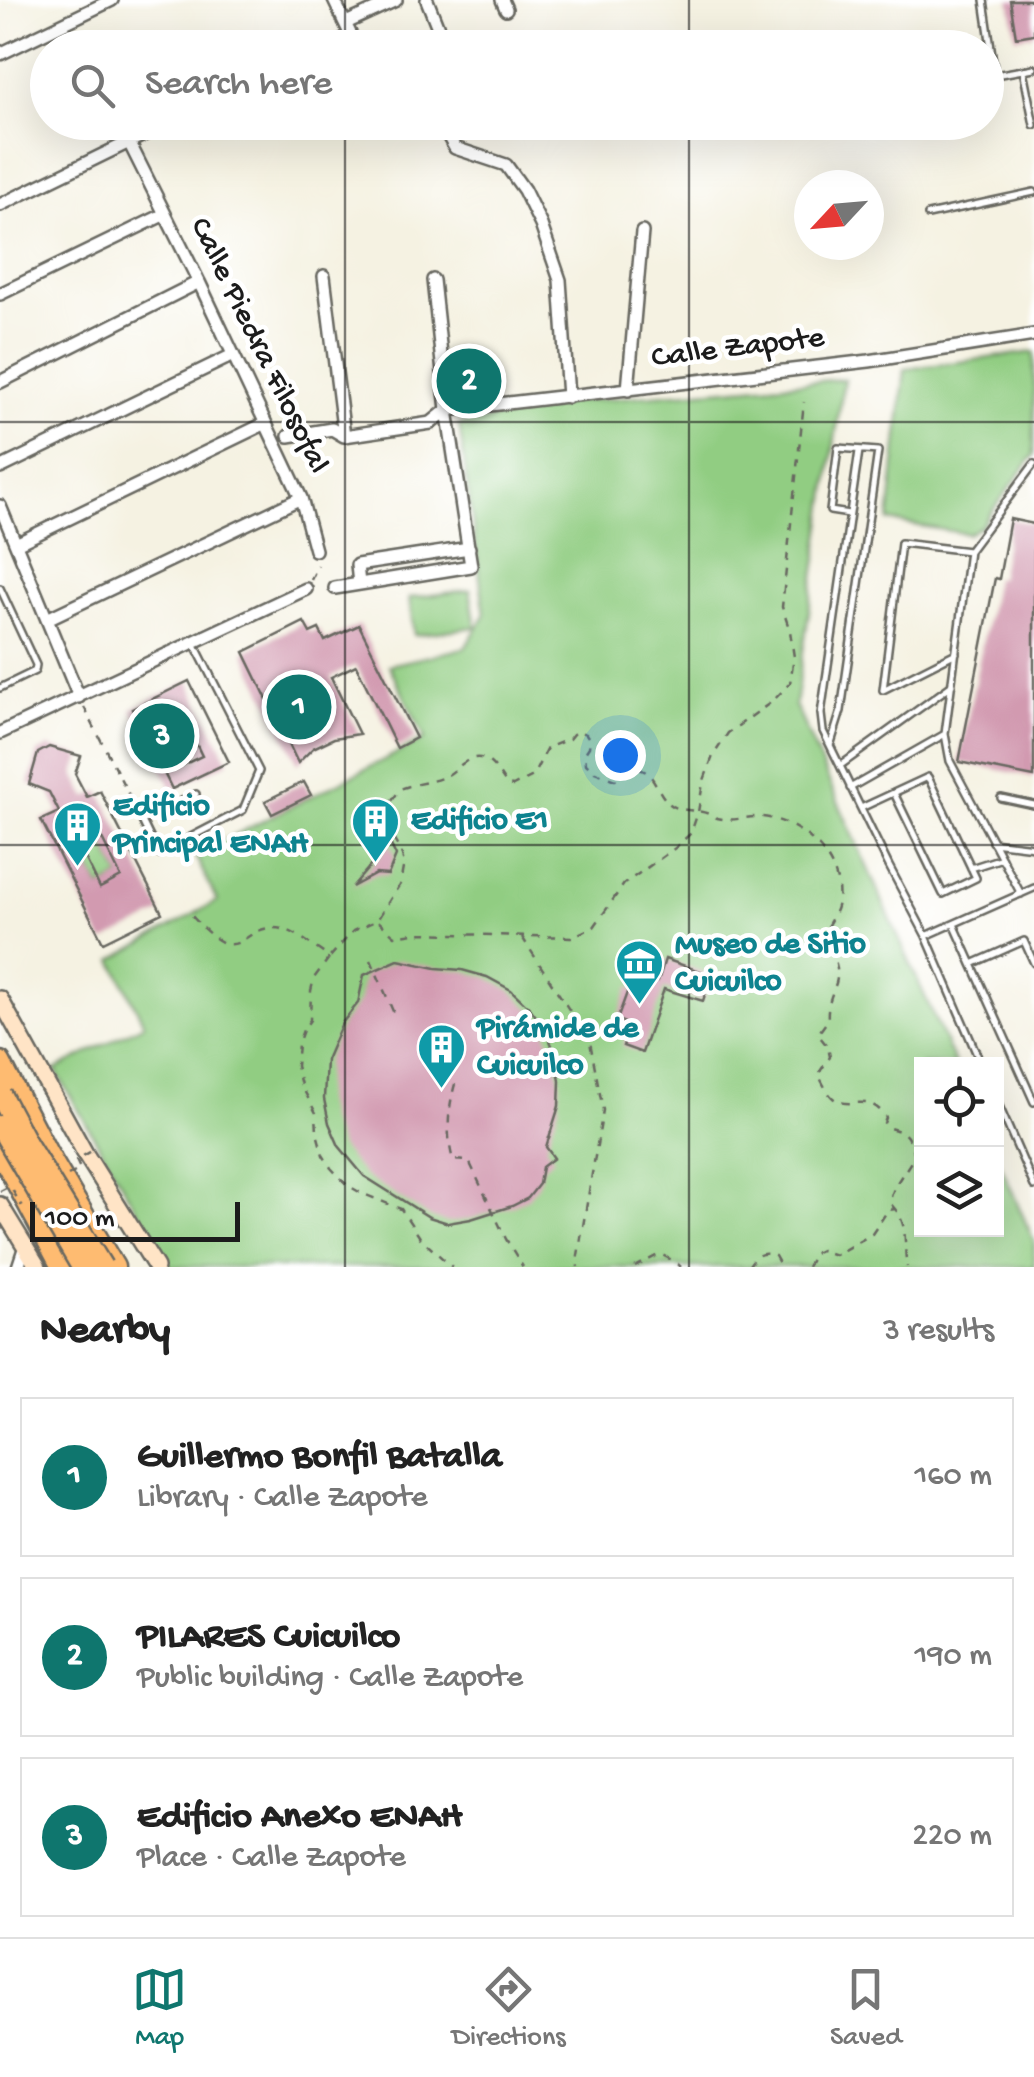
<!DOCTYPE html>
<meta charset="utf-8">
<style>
:root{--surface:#fff;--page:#f2f2f2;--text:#222;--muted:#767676;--line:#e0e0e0;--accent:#0f766e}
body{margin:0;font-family:"Gochi Hand",sans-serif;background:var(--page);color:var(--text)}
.controls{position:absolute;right:30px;bottom:30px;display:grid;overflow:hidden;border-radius:0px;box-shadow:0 10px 40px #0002}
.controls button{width:90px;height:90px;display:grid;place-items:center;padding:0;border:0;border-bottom:2px solid var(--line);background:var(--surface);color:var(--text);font:50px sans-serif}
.compass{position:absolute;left:794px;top:170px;width:90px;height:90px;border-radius:50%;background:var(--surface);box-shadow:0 10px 40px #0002;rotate:244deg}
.scale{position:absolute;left:30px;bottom:25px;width:210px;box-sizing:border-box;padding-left:10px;border:5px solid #1c1c1c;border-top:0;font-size:28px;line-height:35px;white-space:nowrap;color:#1c1c1c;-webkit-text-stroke:8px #fff;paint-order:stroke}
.you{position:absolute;left:620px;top:755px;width:35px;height:35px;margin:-25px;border:8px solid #fff;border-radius:50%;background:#1a73e8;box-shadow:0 0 0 15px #1a73e833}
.badge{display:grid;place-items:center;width:65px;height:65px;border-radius:50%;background:var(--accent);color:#fff;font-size:32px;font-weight:700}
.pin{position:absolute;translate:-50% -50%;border:5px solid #fff;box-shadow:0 2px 10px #0006}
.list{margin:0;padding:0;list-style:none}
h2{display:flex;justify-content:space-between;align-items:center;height:130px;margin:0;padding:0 40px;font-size:42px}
h2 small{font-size:32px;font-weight:400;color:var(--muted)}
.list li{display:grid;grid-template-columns:65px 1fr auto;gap:30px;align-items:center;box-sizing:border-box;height:160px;margin:0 20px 20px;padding:0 20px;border:2px solid var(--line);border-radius:0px}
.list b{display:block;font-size:38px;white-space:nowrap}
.list p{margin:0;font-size:32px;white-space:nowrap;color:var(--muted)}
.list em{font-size:32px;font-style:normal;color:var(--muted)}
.icon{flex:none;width:55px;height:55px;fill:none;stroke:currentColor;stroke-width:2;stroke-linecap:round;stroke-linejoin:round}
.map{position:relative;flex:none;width:1034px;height:1267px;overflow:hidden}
.search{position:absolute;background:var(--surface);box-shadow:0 10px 40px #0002;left:30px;right:30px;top:30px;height:110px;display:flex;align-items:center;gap:25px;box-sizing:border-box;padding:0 35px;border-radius:55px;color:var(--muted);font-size:38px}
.sheet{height:670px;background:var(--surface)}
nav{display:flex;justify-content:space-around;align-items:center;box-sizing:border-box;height:140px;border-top:2px solid var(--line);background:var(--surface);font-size:28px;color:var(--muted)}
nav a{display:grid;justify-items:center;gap:5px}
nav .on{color:var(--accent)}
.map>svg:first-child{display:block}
.green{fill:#91cd82;stroke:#56744f;stroke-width:2.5}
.building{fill:#d29ab0;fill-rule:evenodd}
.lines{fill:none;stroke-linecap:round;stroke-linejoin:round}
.service-casing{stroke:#686761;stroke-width:10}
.minor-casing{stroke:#686761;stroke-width:16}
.secondary-casing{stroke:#686761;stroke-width:20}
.motorway-casing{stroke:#686761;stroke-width:25}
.path{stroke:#686761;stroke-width:2.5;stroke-dasharray:8 8;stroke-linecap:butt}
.service{stroke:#fff;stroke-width:5}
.minor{stroke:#fff;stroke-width:11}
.secondary{stroke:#ffe4c6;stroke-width:15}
.motorway{stroke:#febb71;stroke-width:20}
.motorway-bridge-casing{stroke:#686761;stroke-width:25;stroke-linecap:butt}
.path-bridge{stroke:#686761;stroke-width:2.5;stroke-dasharray:8 8;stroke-linecap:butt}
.motorway-bridge{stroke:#febb71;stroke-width:20}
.grid{fill:none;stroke:#1c1c1c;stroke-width:2.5;stroke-opacity:0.55}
.labels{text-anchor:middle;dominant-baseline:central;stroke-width:9;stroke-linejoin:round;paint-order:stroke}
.street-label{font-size:32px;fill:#1c1c1c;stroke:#fff}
.culture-label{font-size:32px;font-weight:bold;fill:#0d838f;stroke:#fff;text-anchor:start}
</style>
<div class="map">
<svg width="1034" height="1267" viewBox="0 0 1034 1267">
<rect width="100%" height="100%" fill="#fff"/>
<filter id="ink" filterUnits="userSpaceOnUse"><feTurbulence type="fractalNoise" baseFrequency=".01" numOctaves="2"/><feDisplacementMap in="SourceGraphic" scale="20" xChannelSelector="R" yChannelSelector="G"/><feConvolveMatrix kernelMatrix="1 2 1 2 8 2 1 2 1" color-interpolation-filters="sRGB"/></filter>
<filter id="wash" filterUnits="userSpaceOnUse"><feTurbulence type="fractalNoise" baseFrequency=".0048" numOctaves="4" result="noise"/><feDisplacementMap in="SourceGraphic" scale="40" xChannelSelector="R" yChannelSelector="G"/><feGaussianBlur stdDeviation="2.25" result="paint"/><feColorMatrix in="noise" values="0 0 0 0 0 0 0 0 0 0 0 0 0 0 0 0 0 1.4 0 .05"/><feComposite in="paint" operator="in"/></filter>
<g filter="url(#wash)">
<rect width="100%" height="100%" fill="#f5f2e2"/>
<path class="green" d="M1034 352V455L981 526 968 534 889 521 905 369Z
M844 379 795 705 955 1064H922V1230H996L997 1157 1034 1241V1267H170L55 1070 144 1024 113 960 217 901 195 855 425 739 389 665 465 648 485 615 459 425 569 402Z
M470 590 476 627 414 635 409 598Z
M96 827 121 877 100 888 75 837Z"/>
<g id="blocks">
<path class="building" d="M1010 0H1034V34L1016 37Z
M1010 519 1034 524V777L959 762 995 578 999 579Z
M304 622 310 633 319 629 325 641 359 625 416 738 397 748 356 665 331 677 359 734 334 738 313 748 298 763 244 652Z
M189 681 229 762 172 789 132 709ZM190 731 202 756 181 766 169 741Z
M49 747 81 756 75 774 87 797 100 791 162 913 103 942 41 820 59 812 49 792 29 784 38 753ZM96 827 121 877 100 888 75 837Z
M304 782 311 795 272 814 265 801Z
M390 843 396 856 388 875 376 874 352 887Z
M665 959 711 975 703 1001 664 989 642 1053 623 1046 630 1025 617 1020 629 987 643 992 648 978 658 981Z
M398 960 436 968 462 970 487 977 511 990 530 1008 546 1030 556 1056 560 1081 559 1106 546 1147 554 1158 542 1167 539 1184 528 1198 512 1206 471 1219 448 1223 429 1217 364 1176 339 1146 329 1123 324 1099 326 1060 342 1023 358 1003 364 975Z"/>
</g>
</g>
<g filter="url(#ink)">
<use href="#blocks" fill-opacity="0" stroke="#686761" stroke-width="2.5"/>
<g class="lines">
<defs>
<path id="service" d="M984 0 995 75 1034 68
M1023 70 1034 125
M928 215 1034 192
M859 451 821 714 823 731 889 866 926 936 981 1064
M969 551 945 734 950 761 1021 894
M0 588 36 665 35 671 0 688
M194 643 259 771 243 810 158 854 142 821 196 794
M883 690 901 543 969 551 1034 464
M883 690 956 653
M831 743 841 711 878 451 838 448 830 511 849 514
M841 765 952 685
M850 788 945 734
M1001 798 1034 805
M861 808 928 777 976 878 943 894 894 793
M992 842 1034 847
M971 868 1002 858
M954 924 1034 1102
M926 936 1034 888
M972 964 1024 941 1034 963
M996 1099 1034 1186"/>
<path id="minor" d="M334 0 357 48
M427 0 446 48
M502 0 506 9
M346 23 396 0
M326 48 351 35
M0 54 112 0
M448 122 446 132 455 148 506 165 524 190 541 225 560 280 568 397
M129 142 199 282 301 498 315 550
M0 205 170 122
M324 276 344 436
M0 294 165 214
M0 382 199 282
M628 390 642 232
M447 410 869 361 1034 335
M289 436 332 429 344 436 431 423 447 410
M0 468 233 355
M0 506 79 697
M16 544 264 424
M359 584 357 565 469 548
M335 588 471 566 447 410 433 280
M47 619 301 498
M0 733 306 589
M18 1267 25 1246"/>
<path id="secondary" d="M0 999 86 1155 156 1267
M0 1205 38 1267"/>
<path id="motorway" d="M0 1062 47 1153 114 1267
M0 1151 62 1267"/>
</defs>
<use href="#service" class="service-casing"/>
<use href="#minor" class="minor-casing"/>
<use href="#secondary" class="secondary-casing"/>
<use href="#motorway" class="motorway-casing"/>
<path class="path" d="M311 580 318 565
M84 707 137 811
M192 916C245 976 238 920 282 929 300 933 314 949 330 957L353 931 377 920 400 884 404 863 401 852 388 830 390 804 400 789C415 783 431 783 446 776 454 772 458 766 465 762 486 748 497 771 507 785L513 786 533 776 547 748 569 739 573 734 580 732 586 734 590 740 589 747 585 753 586 764 595 772 615 780C623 778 628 772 635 770 656 765 657 804 678 808 688 811 699 810 709 814 721 818 710 817 723 819 736 821 749 816 762 817 802 821 843 859 838 901 837 914 827 923 823 936 832 952 842 968 835 986 830 999 827 1006 828 1020L820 1031V1037L828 1047 830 1057 821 1070 819 1076C823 1083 827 1093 833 1098 850 1112 869 1090 886 1118L884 1123 886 1127C907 1133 906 1132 915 1154 907 1172 892 1183 890 1203L895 1209
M378 921 395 936 414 933 571 937 594 927 624 884 675 848 691 833 698 812 703 783 713 756 728 733 773 701 790 683 794 657 790 631 782 607 804 402
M522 937 590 1042 603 1110 577 1261 578 1267
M329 958 314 978 311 991 310 1020 303 1030 298 1044 296 1066 301 1085 316 1113 317 1133 323 1155 331 1168 347 1185 361 1193 401 1209 421 1239 452 1267
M371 960 395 1016
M455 1084C448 1109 446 1135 453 1160L469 1161 506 1239 523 1267
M635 1267 660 1254 676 1262 681 1267
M748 1267C755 1256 761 1250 775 1256L781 1267
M807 1267 814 1253 820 1250 835 1255 872 1234 888 1210 895 1209C909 1226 903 1246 907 1267"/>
<use href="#service" class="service"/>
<use href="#minor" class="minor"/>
<use href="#secondary" class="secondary"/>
<use href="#motorway" class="motorway"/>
<defs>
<path id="motorway-bridge" d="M0 1094 26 1143 102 1267
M0 1126 82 1267"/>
</defs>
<use href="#motorway-bridge" class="motorway-bridge-casing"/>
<path class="path-bridge" d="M68 1176 80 1169 76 1160 97 1148
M0 1191 10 1186 21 1205 23 1204"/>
<use href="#motorway-bridge" class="motorway-bridge"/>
</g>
</g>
<path class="grid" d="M345 0V48M689 0V48M345 122V1267M689 122V1267M0 422H1034M0 845H1034"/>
<defs>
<symbol id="building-pin" viewBox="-11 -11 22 30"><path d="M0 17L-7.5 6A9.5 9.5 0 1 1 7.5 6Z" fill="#0f9aa8" stroke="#fff"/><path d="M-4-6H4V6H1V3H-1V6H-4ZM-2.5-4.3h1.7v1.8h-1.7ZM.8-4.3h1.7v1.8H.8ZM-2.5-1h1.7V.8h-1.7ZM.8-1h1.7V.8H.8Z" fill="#fff"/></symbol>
<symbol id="museum-pin" viewBox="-11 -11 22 30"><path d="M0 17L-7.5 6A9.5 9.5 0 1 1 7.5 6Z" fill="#0f9aa8" stroke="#fff"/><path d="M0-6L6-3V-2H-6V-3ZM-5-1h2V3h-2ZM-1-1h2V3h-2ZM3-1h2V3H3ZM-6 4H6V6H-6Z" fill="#fff"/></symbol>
</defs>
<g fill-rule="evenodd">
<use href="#building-pin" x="348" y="794" width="55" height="75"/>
<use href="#building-pin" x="50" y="798" width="55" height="75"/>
<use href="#museum-pin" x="612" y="936" width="55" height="75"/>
<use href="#building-pin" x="414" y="1020" width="55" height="75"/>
</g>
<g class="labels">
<g class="street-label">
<text transform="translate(258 346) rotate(64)">Calle Piedra Filosofal</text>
<text transform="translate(738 349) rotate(-7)">Calle Zapote</text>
</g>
<g class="culture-label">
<text x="113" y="808">Edificio<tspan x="113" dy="37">Principal ENAH</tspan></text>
<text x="411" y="822">Edificio E1</text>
<text x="675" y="946">Museo de Sitio<tspan x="675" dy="37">Cuicuilco</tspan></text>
<text x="477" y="1030">Pirámide de<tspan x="477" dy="37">Cuicuilco</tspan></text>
</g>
</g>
</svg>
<div class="controls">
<button><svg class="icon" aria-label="locate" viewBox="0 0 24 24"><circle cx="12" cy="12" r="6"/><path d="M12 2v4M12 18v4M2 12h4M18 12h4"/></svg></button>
<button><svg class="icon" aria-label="layers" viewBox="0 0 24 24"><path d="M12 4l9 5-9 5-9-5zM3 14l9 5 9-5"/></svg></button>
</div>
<svg class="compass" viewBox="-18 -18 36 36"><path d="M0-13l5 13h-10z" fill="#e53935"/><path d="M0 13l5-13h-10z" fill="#767676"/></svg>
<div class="scale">100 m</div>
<div class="you"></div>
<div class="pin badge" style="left:299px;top:707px">1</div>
<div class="pin badge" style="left:469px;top:381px">2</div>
<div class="pin badge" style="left:162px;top:736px">3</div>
<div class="search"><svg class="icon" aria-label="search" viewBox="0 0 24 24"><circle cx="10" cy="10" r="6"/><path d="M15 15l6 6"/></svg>Search here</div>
</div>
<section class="sheet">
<h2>Nearby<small>3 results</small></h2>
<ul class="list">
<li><span class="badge">1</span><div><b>Guillermo Bonfil Batalla</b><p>Library · Calle Zapote</p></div><em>160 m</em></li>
<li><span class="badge">2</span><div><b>PILARES Cuicuilco</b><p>Public building · Calle Zapote</p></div><em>190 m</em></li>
<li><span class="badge">3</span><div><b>Edificio Anexo ENAH</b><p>Place · Calle Zapote</p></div><em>220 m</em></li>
</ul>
</section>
<nav>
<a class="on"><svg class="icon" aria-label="map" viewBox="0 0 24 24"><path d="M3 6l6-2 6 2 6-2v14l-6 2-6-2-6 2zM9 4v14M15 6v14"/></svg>Map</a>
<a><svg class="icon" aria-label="directions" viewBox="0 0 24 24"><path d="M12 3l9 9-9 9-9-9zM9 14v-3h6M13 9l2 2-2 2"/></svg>Directions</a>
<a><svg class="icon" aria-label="saved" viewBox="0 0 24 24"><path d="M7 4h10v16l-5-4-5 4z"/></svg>Saved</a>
</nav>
